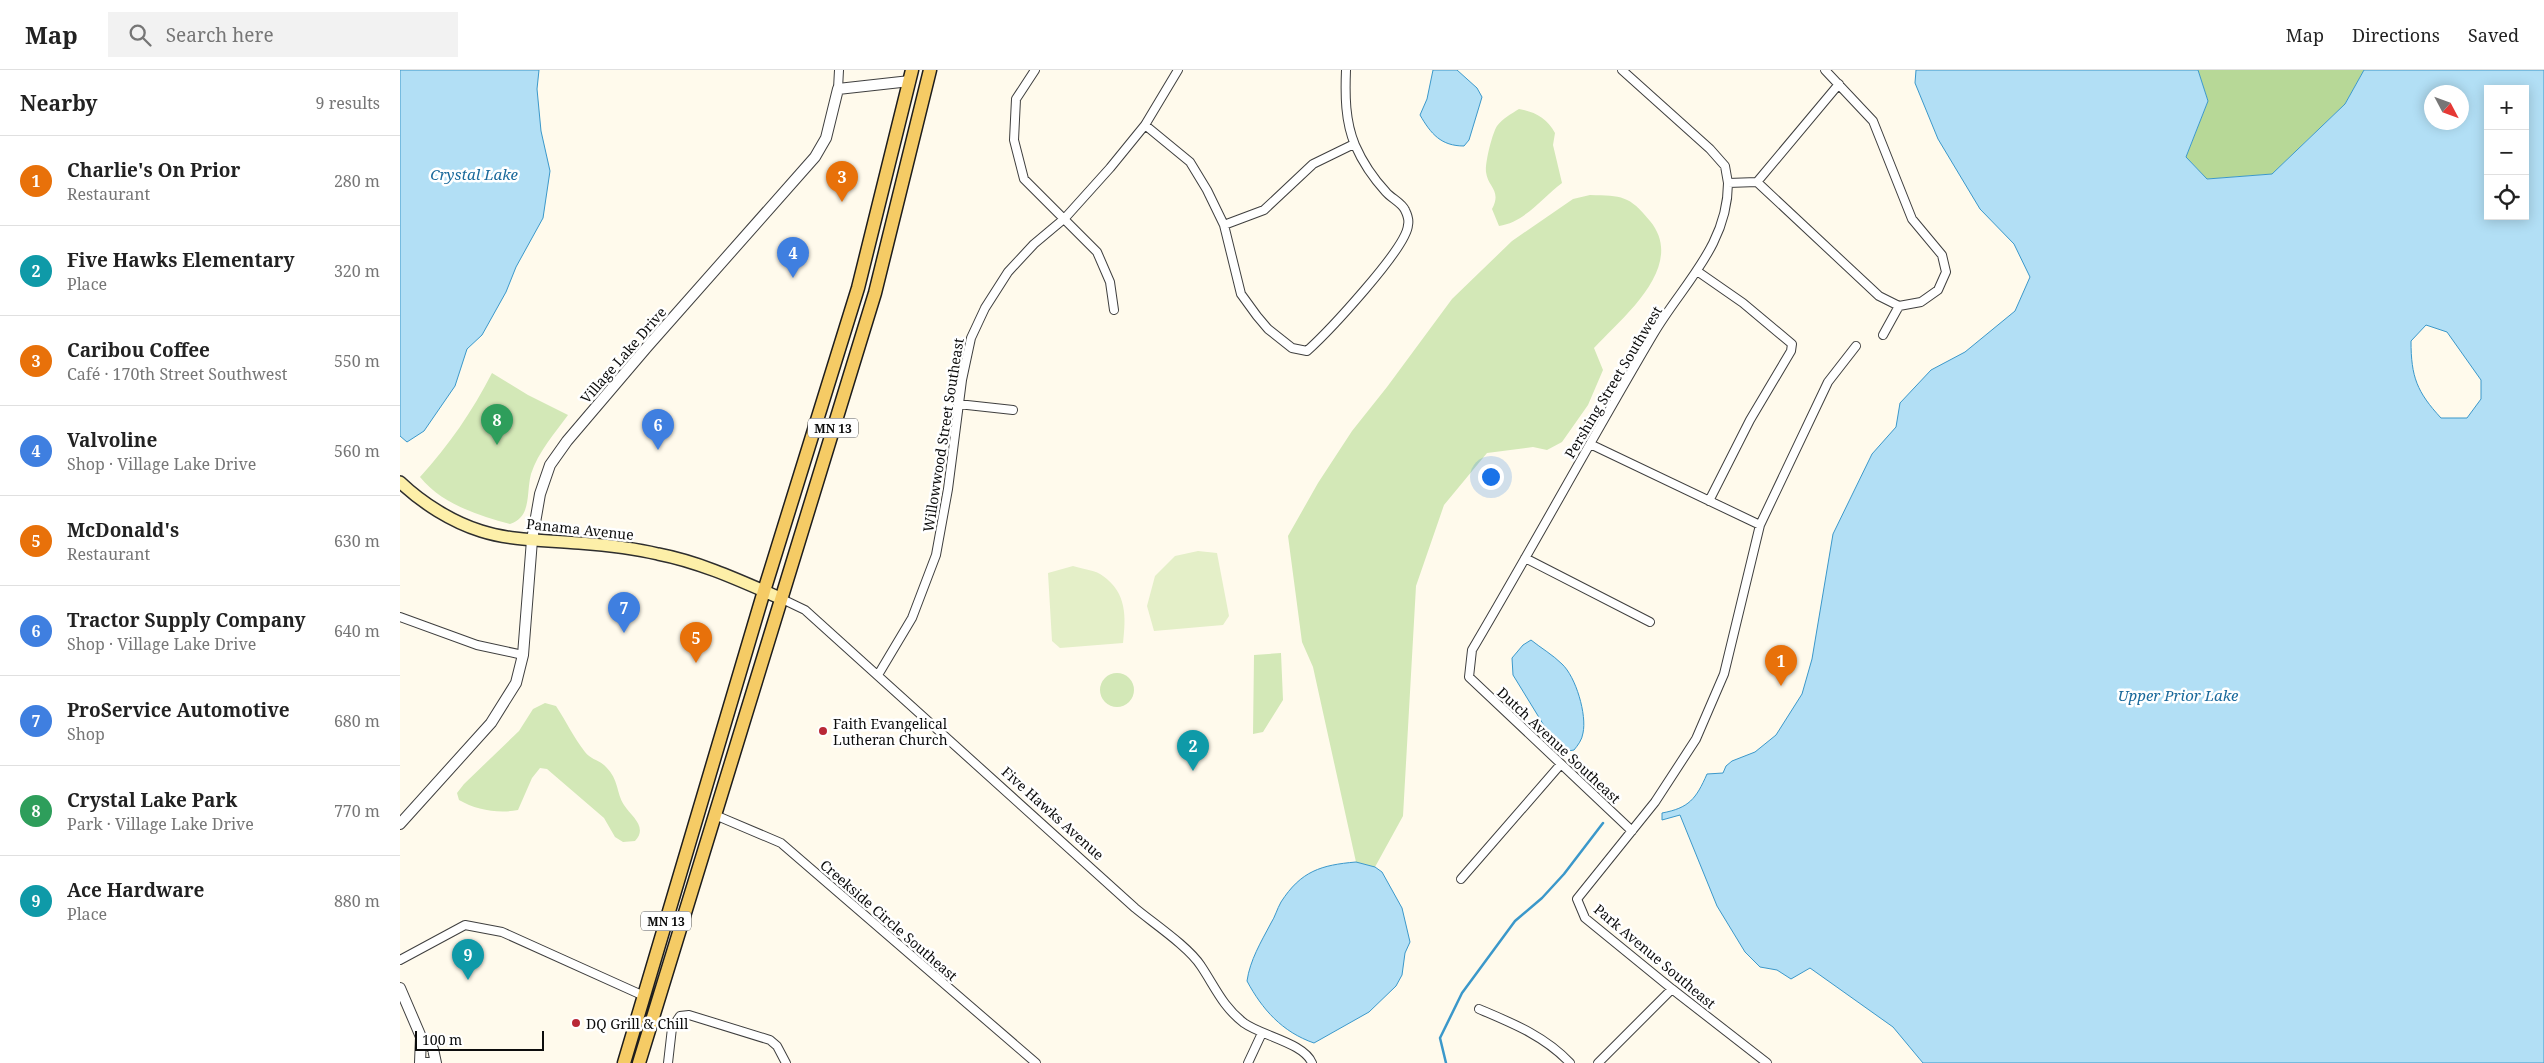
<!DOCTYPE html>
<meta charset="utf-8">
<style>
:root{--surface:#fff;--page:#f2f2f2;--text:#222;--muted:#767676;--line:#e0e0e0;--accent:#b92836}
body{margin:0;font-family:"Noto Serif",serif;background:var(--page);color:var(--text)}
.controls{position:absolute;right:15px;top:15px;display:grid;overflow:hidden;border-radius:0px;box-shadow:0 2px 12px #0003}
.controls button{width:45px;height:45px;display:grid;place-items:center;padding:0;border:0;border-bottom:1px solid var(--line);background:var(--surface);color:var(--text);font:25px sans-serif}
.compass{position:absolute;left:2024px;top:15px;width:45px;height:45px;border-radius:50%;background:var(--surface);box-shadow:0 2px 12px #0003;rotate:131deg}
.scale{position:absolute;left:15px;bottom:12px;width:129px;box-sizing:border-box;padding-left:5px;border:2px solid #0c0c0c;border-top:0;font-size:14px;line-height:18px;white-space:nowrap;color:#0c0c0c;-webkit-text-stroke:4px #fff;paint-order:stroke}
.you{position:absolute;left:1090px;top:406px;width:18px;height:18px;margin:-12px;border:4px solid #fff;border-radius:50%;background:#1a73e8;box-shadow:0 0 0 8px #1a73e833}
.badge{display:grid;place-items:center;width:32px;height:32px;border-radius:50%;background:var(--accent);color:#fff;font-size:16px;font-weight:700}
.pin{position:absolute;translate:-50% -41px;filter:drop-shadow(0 1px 2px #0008)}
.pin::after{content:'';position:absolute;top:26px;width:18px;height:15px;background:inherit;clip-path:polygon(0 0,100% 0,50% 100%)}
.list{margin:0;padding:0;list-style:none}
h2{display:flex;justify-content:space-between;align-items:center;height:65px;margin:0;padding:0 20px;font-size:21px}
h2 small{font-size:16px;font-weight:400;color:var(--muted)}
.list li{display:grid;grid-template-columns:32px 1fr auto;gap:15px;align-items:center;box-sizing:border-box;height:90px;padding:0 20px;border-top:1px solid var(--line)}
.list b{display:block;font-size:19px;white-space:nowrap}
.list p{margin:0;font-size:16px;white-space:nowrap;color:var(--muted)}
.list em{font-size:16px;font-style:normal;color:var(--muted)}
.icon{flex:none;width:28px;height:28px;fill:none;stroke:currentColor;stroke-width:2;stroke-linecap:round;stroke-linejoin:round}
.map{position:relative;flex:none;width:2144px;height:993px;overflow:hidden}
header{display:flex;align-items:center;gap:30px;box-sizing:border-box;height:70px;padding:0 25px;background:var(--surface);border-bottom:1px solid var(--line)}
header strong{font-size:24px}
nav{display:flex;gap:28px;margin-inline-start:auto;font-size:18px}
.search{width:350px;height:45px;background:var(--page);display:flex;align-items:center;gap:12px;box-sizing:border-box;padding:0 18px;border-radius:0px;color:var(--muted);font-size:19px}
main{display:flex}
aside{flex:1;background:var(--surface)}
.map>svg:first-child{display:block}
.green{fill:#d3e8b7}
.forest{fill:#b7d897}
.pitch{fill:#e4efc8}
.water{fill:#b2dff5;stroke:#3b98ca;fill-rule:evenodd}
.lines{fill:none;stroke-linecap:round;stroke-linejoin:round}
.stream{stroke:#3b98ca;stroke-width:2.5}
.minor-casing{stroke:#3f3f3f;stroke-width:10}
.tertiary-casing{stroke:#3f3f3f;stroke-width:12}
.secondary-casing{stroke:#2e2e2e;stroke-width:14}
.primary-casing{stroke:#1d1d1d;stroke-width:15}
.minor{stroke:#fff;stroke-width:8}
.tertiary{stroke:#fff;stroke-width:10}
.secondary{stroke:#fdefa8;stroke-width:11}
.primary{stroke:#f5cb65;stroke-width:12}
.poi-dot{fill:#b92836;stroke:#fff;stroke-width:2}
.labels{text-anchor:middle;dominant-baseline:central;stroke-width:5;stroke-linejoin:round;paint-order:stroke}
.shield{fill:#fff;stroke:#555;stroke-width:1}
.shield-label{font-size:12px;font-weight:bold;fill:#0c0c0c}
.street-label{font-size:14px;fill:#0c0c0c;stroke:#fff}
.poi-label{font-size:14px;fill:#0c0c0c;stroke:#fff;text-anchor:start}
.water-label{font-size:15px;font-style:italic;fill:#19699b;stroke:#fff}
</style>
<header>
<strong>Map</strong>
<div class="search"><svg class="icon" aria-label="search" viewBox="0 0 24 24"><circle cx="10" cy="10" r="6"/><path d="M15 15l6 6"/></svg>Search here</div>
<nav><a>Map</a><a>Directions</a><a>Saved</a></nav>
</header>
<main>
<aside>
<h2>Nearby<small>9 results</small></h2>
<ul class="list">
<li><span class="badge" style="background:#e8710a">1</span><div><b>Charlie's On Prior</b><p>Restaurant</p></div><em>280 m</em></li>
<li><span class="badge" style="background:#0f9aa8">2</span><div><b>Five Hawks Elementary</b><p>Place</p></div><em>320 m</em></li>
<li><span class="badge" style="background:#e8710a">3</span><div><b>Caribou Coffee</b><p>Café · 170th Street Southwest</p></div><em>550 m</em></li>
<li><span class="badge" style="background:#3f7fe0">4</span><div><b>Valvoline</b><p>Shop · Village Lake Drive</p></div><em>560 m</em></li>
<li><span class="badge" style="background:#e8710a">5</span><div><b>McDonald's</b><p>Restaurant</p></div><em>630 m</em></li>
<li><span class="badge" style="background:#3f7fe0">6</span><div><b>Tractor Supply Company</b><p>Shop · Village Lake Drive</p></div><em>640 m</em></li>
<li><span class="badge" style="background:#3f7fe0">7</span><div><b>ProService Automotive</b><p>Shop</p></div><em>680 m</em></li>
<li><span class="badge" style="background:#2e9e5b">8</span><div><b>Crystal Lake Park</b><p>Park · Village Lake Drive</p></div><em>770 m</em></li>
<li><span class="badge" style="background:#0f9aa8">9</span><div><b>Ace Hardware</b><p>Place</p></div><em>880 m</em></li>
</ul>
</aside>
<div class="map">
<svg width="2144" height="993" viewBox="0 0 2144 993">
<rect width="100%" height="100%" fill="#fffaec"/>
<path class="green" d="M1119 39C1135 42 1147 48 1155 63L1153 75 1162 113C1142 128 1125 152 1099 156L1092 139C1102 120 1088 118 1086 102 1085 93 1092 64 1097 56 1103 48 1111 44 1119 39Z
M1190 125C1222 126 1229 125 1250 151 1287 196 1223 247 1194 278L1203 300 1188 335 1162 372 1147 380 1133 377 1087 383 1044 435 1016 516 1003 746 975 797 956 792 913 597 902 572 888 466 918 413 952 361 987 317 1052 229 1112 171 1173 129Z
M92 303 128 325 168 345C155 363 138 382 131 404 126 423 132 447 110 454 77 445 42 434 20 407 49 375 72 342 92 303Z
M881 583 883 630 863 662 853 664 854 585Z
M700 620a17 17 0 1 1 34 0a17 17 0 1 1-34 0Z
M145 633 156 636C166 651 174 668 185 682 191 690 200 690 206 697 219 710 216 722 224 735 232 747 248 757 235 771L223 772 215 767 204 748 147 699 140 698 132 708 118 740C99 744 76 740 59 730L57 723 64 714 119 661 133 639Z"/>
<path class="forest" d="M1798 0H1964L1945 34 1872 104 1807 109 1786 87 1808 31Z"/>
<path class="pitch" d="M798 481 817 483 829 546 823 555 754 561 747 536 755 506 775 486Z
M673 496C682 499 696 500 703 506 727 523 726 547 723 573L660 578 652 571 648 503Z"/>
<path class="water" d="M0 0H139L137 19 141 61 150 101 143 148 116 197 106 222 82 265 67 279 55 316 24 361 7 372 0 366Z
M1033 0H1057L1077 18 1082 27 1069 70 1064 76C1041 76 1031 64 1020 45L1027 29Z
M1516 0H1798L1808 31 1786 87 1807 109 1872 104 1945 34 1964 0H2144V993H1523L1493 957 1410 898 1391 909 1377 900 1360 897 1345 882 1317 836 1280 745 1262 750V743C1289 738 1296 729 1307 704L1323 703 1326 696 1332 691 1355 682 1376 665 1402 624 1412 589 1433 464 1472 384 1496 357 1500 333 1531 300 1565 282 1615 241 1630 207 1614 174 1580 139 1538 69 1515 13ZM2088 19H2125V146H2088ZM2062 22V52H2032V22ZM2026 255 2047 262 2081 310V329L2067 348H2041C2017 322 2011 307 2011 271Z
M1131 570C1141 578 1153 585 1162 594 1176 607 1187 645 1183 663 1182 670 1178 675 1174 680L1168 681 1151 667 1113 605 1112 588 1123 575Z
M956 792 975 797 982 802 1002 838 1010 872 1005 883 1002 905 996 916 969 942 914 973C882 962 862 939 847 911 850 890 861 872 871 853 875 847 877 839 881 832 901 801 921 795 956 792Z"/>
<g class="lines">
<path class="stream" d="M1046 993 1040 968 1062 923 1115 851 1142 828 1164 804 1203 753"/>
<defs>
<path id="minor" d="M635 0 616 29 614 70 624 109 697 182 710 212 714 240
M1222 0 1310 79 1325 96 1328 113
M438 19 439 0
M745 55 790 92 807 120 824 155 841 224 857 246 868 259 892 278 907 281C927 263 1007 178 1008 155 1009 151 1007 144 1005 140 1002 133 991 128 986 122 974 109 962 91 955 75 945 51 945 25 946 0
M1357 112 1479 226 1499 236 1521 232 1538 220 1546 202 1542 185 1512 149 1473 51 1425 0
M824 155 864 140 913 94 954 74
M1297 201 1343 233 1392 274 1391 281 1350 350 1309 431
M1483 265 1499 236
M558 334 613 340
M1190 374 1360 455
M1125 488 1250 552
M380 528 405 540 735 838C753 853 789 877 801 896 815 917 823 937 844 953 862 966 904 973 912 993
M0 547 77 575 123 585
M478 605 512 548 536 485 548 419 562 310 571 268 585 238 608 202 634 174 665 148 710 98 745 55 778 0
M315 745 381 773 636 993
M1232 761 1069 607 1072 580C1134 475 1192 368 1254 263 1283 214 1328 175 1328 113L1357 112 1439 14
M1061 809 1161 694
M0 890 65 855 102 862 244 926
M1079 939C1112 953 1145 966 1170 993
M268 993 272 958 280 946 289 945 370 970 377 976 386 993
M848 993 862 963
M1198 993 1272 919
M1367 993 1272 919 1185 848 1177 829 1255 732 1296 669 1324 604 1360 455 1428 312 1456 276"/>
<path id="tertiary" d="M0 754 91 653 116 613 123 585 132 470 140 424 150 395 167 371 247 277 415 87 426 68 438 19 510 11
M0 918 21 967 33 979 36 993
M21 967 20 993H34"/>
<path id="secondary" d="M0 412C22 433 52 452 81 461 112 471 147 470 179 473 205 475 233 478 258 484 300 492 341 511 380 528"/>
<path id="primary" d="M224 993 364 521 458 218 512 0
M239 993 475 223 530 0"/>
</defs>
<use href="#minor" class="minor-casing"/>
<use href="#tertiary" class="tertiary-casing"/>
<use href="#secondary" class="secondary-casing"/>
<use href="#primary" class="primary-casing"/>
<use href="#minor" class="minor"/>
<use href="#tertiary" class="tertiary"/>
<use href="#secondary" class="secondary"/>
<use href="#primary" class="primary"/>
</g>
<g class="poi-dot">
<circle cx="423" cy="661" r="5"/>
<circle cx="176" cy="953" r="5"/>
</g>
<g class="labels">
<g class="shield">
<rect x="408" y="348.5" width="50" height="19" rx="4"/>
<rect x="241" y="841.5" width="50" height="19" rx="4"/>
</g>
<g class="shield-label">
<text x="433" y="358">MN 13</text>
<text x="266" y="851">MN 13</text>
</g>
<g class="street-label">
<text transform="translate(223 285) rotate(-49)">Village Lake Drive</text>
<text transform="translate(1213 312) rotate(-59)">Pershing Street Southwest</text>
<text transform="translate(543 365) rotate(-81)">Willowwood Street Southeast</text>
<text transform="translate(180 459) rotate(6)">Panama Avenue</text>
<text transform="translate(1159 675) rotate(43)">Dutch Avenue Southeast</text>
<text transform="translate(653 743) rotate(42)">Five Hawks Avenue</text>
<text transform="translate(489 850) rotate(41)">Creekside Circle Southeast</text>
<text transform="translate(1255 886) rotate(40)">Park Avenue Southeast</text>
</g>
<g class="poi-label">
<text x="433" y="653">Faith Evangelical<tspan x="433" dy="16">Lutheran Church</tspan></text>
<text x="186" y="953">DQ Grill &amp; Chill</text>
</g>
<g class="water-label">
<text x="74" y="104">Crystal Lake</text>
<text x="1778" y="625">Upper Prior Lake</text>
</g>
</g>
</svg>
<div class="controls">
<button>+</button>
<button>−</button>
<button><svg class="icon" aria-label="locate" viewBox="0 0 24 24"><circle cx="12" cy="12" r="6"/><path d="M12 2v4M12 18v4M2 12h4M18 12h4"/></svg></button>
</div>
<svg class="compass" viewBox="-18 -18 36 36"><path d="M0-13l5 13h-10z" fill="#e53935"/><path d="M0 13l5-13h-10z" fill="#767676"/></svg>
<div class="scale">100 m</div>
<div class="you"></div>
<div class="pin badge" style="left:1381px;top:616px;background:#e8710a">1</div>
<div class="pin badge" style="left:793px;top:701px;background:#0f9aa8">2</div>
<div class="pin badge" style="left:442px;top:132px;background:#e8710a">3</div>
<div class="pin badge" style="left:393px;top:208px;background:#3f7fe0">4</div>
<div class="pin badge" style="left:296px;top:593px;background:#e8710a">5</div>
<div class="pin badge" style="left:258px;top:380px;background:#3f7fe0">6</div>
<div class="pin badge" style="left:224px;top:563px;background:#3f7fe0">7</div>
<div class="pin badge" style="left:97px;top:375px;background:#2e9e5b">8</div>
<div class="pin badge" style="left:68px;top:910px;background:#0f9aa8">9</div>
</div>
</main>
